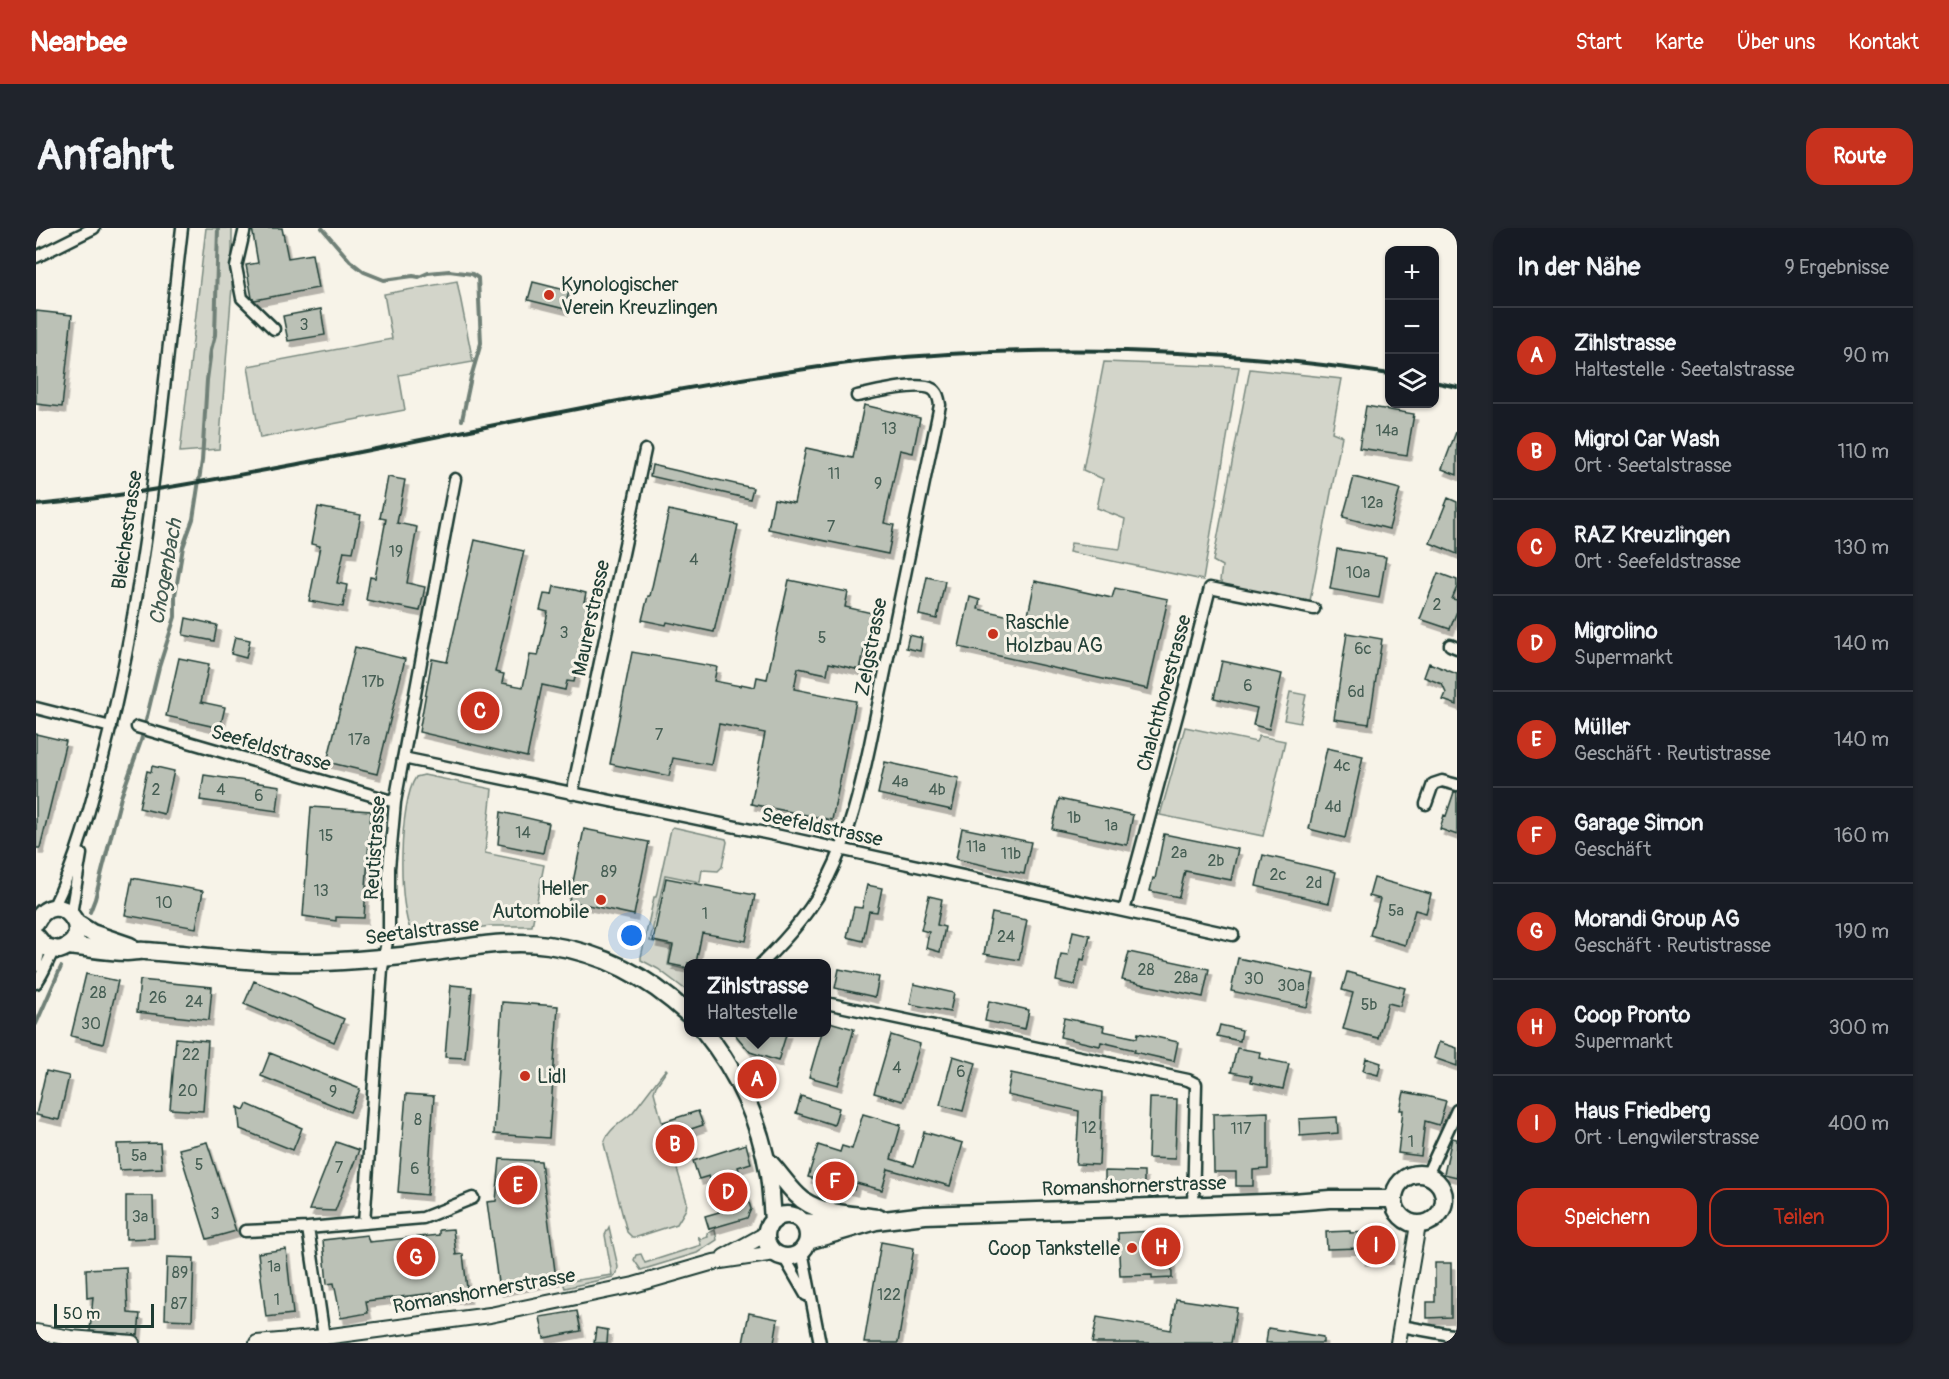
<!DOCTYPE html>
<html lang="de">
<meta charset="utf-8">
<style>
:root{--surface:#171b24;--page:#20242c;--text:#f1f3f6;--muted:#9ea1a6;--line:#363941;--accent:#c8321e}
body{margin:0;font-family:Pangolin,sans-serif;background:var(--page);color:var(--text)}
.controls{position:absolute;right:18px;top:18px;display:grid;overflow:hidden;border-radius:12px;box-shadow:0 2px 4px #0004}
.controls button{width:54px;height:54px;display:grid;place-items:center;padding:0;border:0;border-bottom:2px solid var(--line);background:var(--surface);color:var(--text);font:30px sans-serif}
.scale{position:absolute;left:18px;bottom:15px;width:100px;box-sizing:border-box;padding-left:6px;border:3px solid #1f3d34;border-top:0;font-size:16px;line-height:21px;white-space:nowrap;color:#1f3d34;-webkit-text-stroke:4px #f7f3e8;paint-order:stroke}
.you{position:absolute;left:596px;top:708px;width:21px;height:21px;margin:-15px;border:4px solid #fff;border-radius:50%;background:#1a73e8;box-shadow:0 0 0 9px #1a73e833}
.badge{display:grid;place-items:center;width:39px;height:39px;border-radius:50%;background:var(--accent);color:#fff;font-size:20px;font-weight:700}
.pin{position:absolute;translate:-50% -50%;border:3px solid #fff;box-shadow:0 2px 6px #0006}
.popup{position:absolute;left:648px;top:731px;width:147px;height:78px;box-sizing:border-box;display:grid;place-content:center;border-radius:12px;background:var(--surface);filter:drop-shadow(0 2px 4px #0005);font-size:20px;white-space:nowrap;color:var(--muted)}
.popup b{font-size:22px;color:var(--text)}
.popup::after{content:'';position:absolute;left:50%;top:100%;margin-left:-12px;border:12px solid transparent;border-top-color:var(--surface)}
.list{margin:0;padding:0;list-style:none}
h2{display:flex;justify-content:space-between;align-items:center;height:78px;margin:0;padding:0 24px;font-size:26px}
h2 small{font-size:20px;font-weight:400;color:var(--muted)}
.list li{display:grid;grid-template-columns:39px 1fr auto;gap:18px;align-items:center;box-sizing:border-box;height:96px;padding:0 24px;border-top:2px solid var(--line)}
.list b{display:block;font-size:22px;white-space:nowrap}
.list p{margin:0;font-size:20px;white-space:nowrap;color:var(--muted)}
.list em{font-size:20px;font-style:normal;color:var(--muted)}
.actions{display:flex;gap:12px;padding:18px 24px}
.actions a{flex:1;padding:14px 0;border:2px solid var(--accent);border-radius:18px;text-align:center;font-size:21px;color:var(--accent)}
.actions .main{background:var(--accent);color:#fff}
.icon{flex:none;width:33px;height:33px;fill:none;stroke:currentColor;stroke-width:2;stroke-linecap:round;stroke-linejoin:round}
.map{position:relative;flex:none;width:1421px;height:1115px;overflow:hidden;border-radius:18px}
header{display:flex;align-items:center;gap:36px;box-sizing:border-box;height:84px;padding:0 30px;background:var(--accent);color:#fff}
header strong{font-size:28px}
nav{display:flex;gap:33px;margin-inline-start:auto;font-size:21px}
.intro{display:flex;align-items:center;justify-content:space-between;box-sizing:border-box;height:144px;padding:0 36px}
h1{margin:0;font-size:42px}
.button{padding:15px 27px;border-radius:18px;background:var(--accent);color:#fff;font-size:21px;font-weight:700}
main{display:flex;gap:36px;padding:0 36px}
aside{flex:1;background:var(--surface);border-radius:18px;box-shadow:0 2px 4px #0004}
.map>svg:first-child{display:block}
.green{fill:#d3d5ca;stroke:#79897f;stroke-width:1.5}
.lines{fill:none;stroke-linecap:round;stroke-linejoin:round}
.stream{stroke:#6f8077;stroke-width:4}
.building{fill:#bbc1b6;stroke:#1f3d34;stroke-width:1.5;filter:url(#shadow)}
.minor-casing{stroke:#1f3d34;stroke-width:15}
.tertiary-casing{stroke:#1f3d34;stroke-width:18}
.primary-casing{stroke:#1f3d34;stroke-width:21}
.minor{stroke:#f7f3e8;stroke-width:10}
.tertiary{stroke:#f7f3e8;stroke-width:14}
.primary{stroke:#f7f3e8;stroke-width:16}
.rail{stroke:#1f3d34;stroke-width:4}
.poi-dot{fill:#c8321e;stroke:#f7f3e8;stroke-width:2}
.labels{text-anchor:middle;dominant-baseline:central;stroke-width:6;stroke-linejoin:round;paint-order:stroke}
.number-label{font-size:16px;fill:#465e54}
.poi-label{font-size:20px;fill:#1f3d34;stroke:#f7f3e8;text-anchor:start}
.street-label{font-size:20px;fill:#1f3d34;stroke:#f7f3e8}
.water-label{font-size:21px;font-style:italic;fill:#405950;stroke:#f7f3e8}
</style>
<header>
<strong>Nearbee</strong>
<nav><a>Start</a><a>Karte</a><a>Über uns</a><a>Kontakt</a></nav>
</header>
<div class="intro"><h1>Anfahrt</h1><a class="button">Route</a></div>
<main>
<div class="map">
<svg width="1421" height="1115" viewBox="0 0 1421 1115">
<defs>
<filter id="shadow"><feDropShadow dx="3.5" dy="6" stdDeviation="0" flood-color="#0004"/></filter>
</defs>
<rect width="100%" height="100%" fill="#f7f3e8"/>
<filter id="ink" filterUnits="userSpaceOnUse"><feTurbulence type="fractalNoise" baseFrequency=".0167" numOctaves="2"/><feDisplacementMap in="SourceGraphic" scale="12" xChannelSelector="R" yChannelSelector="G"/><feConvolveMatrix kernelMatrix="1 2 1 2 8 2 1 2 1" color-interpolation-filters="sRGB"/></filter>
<g filter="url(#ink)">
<path class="green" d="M170 0H196V59L183 221 144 224Z
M421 53 437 134 363 147 369 182 224 210 212 138 356 111 348 66Z
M1068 134 1203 139 1167 352 1033 324 1035 315 1084 321 1089 291 1061 280 1067 251 1047 242Z
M1214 141 1306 151 1296 204 1306 208 1274 373 1191 358 1184 353 1186 338 1177 333Z
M1254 464 1270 467 1264 495 1248 492Z
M1149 499 1220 514 1223 508 1249 513 1227 608 1124 587Z
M388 547 456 561 449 625 508 637 496 698H454L385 708 376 705C361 679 363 574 380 549Z
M637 599 690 611 691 614 686 639 682 643 666 642 664 654 629 647 614 713 635 718 632 737 652 742V762H650L622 741 605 732V729L618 669H620L635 601Z
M630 841 631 842 620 858 618 864 631 913 626 915 632 935 641 941 651 974 650 981 641 996 601 1009H596L591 1004 568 916C571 901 587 894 597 884 608 870 619 855 630 841Z
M573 999 582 1039 581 1045 577 1049 529 1060 527 1054 576 1047 569 1007Z
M679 1002 681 1012 661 1025 605 1042 598 1032 600 1027 605 1026 609 1035 665 1017 662 1008 665 1011 672 1009 671 1005Z"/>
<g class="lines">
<path class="stream" d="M286 0 314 33 328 44 348 52 377 48 383 49 392 45 413 43 436 46 442 50 445 115 435 149 426 192
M54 684 59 671 85 569 105 513 123 439 139 389V367L147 319 157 291 166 233 171 152 175 122 179 107 182 0
M0 796 25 739"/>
</g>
<path class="building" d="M216 0H246L252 30 276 26 282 60 219 72 216 70 210 37 222 35Z
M497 54 533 63 529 81 492 72Z
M285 81 289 107 252 113 247 88Z
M0 83 36 87 26 179 0 176Z
M828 177 884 190 877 225 864 222 848 295 858 297 852 326 732 301 738 271 758 275 770 220 817 230Z
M1330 178 1378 186 1371 227 1323 220Z
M1420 204H1421V247L1406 241Z
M616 237 717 260 714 271 614 248Z
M352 249 369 252 361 295 381 299 371 355 389 359 384 383 330 372 334 349 339 350 350 291 344 290Z
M1318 249 1364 261 1353 301 1307 289Z
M1412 270 1421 274V326L1394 315Z
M282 279 325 287 317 324 308 323 301 355 311 357 307 379 273 373 284 318 275 316Z
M633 282 702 297 678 404 631 394 630 397 606 392 612 368H614Z
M439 312 488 323 459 444 468 446 466 455 487 459 494 427 502 428 512 384 504 382 508 366 516 367 518 358 539 362 550 365 548 374 556 376 538 454 531 453 529 462 506 457 491 529 383 504 396 431 411 434Z
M1301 321 1350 329 1343 370 1294 361Z
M1402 345 1421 352V359L1416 371 1421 372V383L1414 401 1384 391Z
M891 349 909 353 901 391 883 387Z
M753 352 812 364 809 379 836 385 824 442 793 435 791 446 762 440 758 461 820 473 796 592 715 576 729 505 683 496 675 537 637 530 633 548 574 536 596 424 681 439 678 453 704 458 705 456 719 459 721 449 731 451Z
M999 353 1076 370 1079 360 1132 371 1112 461 923 419 934 369 944 372 942 381 991 392Z
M150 390 181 397 178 413 147 407Z
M1311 405 1346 411 1333 496 1298 491Z
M873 407 886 410 884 423 870 420Z
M199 409 214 412 210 430 195 426Z
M319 419 369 431 341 546 291 534Z
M143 430 173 436 165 474 189 479 184 500 130 488Z
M1186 433 1246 446 1233 501 1217 497 1221 480 1178 470Z
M1393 435 1421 446V477L1407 472 1410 465 1406 456 1388 449Z
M0 506 30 513 4 620H0Z
M1291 520 1327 528 1309 610 1273 601Z
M849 534 923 550 916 582 842 566Z
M116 538 138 543 128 586 103 580 111 543 115 544Z
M168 547 244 558 241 583 164 572Z
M1418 564H1421V607L1404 601 1408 587 1410 588Z
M1023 571 1097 587 1091 617 1016 601Z
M275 579 335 583 328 690 300 689V693L267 688Z
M465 584 513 595 507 625 462 616Z
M926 600 995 614 988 646 920 631Z
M548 601 613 614 598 687 533 673Z
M1128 606 1202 621 1195 652 1149 643 1143 669 1114 663 1117 650 1119 651Z
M1227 627 1300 644 1293 675 1220 658Z
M96 650 167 663 160 700 89 687Z
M630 650 719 667 710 713 666 705 660 735H652V740L633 736 637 717 617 713Z
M1338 650 1395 666 1390 685 1379 682 1369 717 1334 707 1344 671 1333 668Z
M831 657 846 660 841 684 833 683 827 713 811 709 818 679 826 680Z
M893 668 906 671 901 697 909 699 904 724 890 720 893 704 885 702Z
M956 685 991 692 983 732 948 726Z
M1037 703 1054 707 1048 732 1045 731 1039 757 1020 753 1025 726 1032 727Z
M1093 724 1173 741 1167 769 1086 752Z
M1202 730 1278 746 1271 779 1195 763Z
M803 741 843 749 839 769 799 760Z
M1311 744 1369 760 1364 778 1352 775 1342 810 1307 801 1317 765 1306 762Z
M50 746 82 753 67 816 35 808Z
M104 752 176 759 173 792 101 784Z
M218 753 308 791 298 814 208 776Z
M878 756 918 765 914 784 874 776Z
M415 757 436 759 429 830 409 829Z
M953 773 993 782 989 801 949 793Z
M466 774 522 778 513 910 458 906Z
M1028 790 1068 798 1067 803 1101 810 1102 805 1142 814 1138 833 1098 824 1099 822 1065 814 1064 818 1024 809Z
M790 793 818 801 802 857 773 849 786 804H790Z
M1184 797 1206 802 1204 813 1181 808Z
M697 804H751L742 833 714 824Z
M855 807 884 816 867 873 838 865Z
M140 810 172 813 167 883 134 881Z
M1403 814 1421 820V838L1398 830Z
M1201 820 1224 824 1223 830 1253 836 1247 861 1215 854 1216 848 1195 844Z
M234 825 324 861 314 884 225 848Z
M917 828 940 835 927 883 904 877Z
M1330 830 1345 835 1342 847 1327 843Z
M10 843 33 848 23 892 0 887Z
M975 845 1066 864 1063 937 1040 936 1043 883 971 867Z
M1368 864 1390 868 1410 873 1403 897 1389 893 1385 928 1362 925 1367 882H1364Z
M370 866 398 868 391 967 362 964Z
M765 868 803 880 798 897 760 885Z
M1114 870 1141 871 1139 931 1112 930Z
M211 876 266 900 257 922 204 901 202 879 208 882Z
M662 883 667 897 631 909 627 894Z
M1232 884V941L1217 942V958H1200V944H1178L1177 886Z
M827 886 865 897 855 931 878 938 888 904 927 915 914 958 852 941 846 962 820 955 818 962 772 949 782 917 804 924 806 918 816 921Z
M1301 889 1302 905 1264 908 1263 891Z
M1416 910 1421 911V949L1408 946Z
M171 914 200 1003 171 1011 143 921Z
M300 914 323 922 299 983 273 982Z
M124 915 126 940 83 942 81 916Z
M710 916 715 935 702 939 715 981 711 990 673 1001 669 988 683 984 673 948 663 951 657 933Z
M464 931 505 933 520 1051 463 1062 451 974 460 973Z
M1069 943 1108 944V958L1069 957Z
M90 968H117L118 1010 90 1011Z
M417 1001 420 1027 427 1026 432 1069 407 1071 406 1064 330 1073 332 1085 305 1090 298 1055 291 1056 287 1012 331 1007 333 1014 403 1007V1002Z
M1117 1003V1008L1135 1007 1136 1050 1116 1051V1047L1084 1048 1082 1005Z
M1314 1003V1005L1353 1003 1354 1030 1326 1031V1020L1291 1021 1290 1004Z
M845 1014 878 1020 862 1115H828Z
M250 1021 257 1086 230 1089 222 1025Z
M131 1029 158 1030 156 1092 129 1091Z
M1399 1035H1415V1089L1391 1090V1074H1399Z
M90 1039 92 1085 104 1086 102 1107 54 1103 57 1069 51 1070 50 1041Z
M1140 1071 1201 1080 1195 1115H1056L1061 1089 1135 1102Z
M541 1083 545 1103 508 1110 504 1089Z
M713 1085 742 1091 738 1115H707Z
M560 1100 572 1102 571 1115H558Z
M1232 1100 1287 1109V1115H1230Z"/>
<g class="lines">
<defs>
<path id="minor" d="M209 0 200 39 206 70 238 101
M0 29 58 0
M1414 417 1421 420
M0 480 75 499
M101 499 359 574
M367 530 744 608 1197 707
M536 566 609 222
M1390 576 1397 556 1406 553 1421 557
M17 680C41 632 54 581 67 529 112 356 125 177 146 0
M1088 683 1149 458 1174 360 1278 381
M35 686 45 626
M725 736C752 710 777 681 793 648 813 609 825 558 834 516L904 177C903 171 902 164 896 161 882 153 837 165 821 168
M0 738 5 716
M0 755C8 745 11 733 18 722
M790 775 1152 852 1160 856 1157 978
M1391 947 1421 882
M328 995 387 990 437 970
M209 1003 272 1000
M766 1023 784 1115
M748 1029 770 1067
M1365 1098 1421 1108
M288 1109 272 1000 328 995 346 741 353 702V640L359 574 419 251"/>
<path id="tertiary" d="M688 1029 730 1006
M0 1104 35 1110 96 1115
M221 1115 288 1109 454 1087 598 1057 678 1034 739 1025
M1362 1115 1382 997"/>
<path id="primary" d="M0 694C21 654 66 709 23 722L9 719 0 708
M40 695 56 705 94 718
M33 718C52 720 72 724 91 724 97 724 103 722 109 723 166 727 224 736 281 734 321 733 360 729 399 724 436 719 475 711 512 717 567 725 611 748 652 786
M669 804C702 845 724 895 733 947 735 962 736 978 737 993
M730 931C741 942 750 956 761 967 780 987 816 986 842 990
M1358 971a25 25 0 1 1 50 0a25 25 0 1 1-50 0Z
M730 1008a21 21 0 1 1 42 0a21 21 0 1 1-42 0Z
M767 994 790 996 813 994
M772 1013 840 993 889 987 1257 974 1294 971H1358"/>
</defs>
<use href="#minor" class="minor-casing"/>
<use href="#tertiary" class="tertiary-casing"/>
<use href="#primary" class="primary-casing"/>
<use href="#minor" class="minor"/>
<use href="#tertiary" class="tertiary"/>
<use href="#primary" class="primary"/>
<path class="rail" d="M1398 154 1421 159
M0 277C94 268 186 250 278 233 454 199 628 160 805 136 855 129 906 126 956 124 1089 119 1222 126 1354 146"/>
</g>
</g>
<g class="poi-dot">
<circle cx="513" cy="67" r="6"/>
<circle cx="957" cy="406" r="6"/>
<circle cx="565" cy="672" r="6"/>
<circle cx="489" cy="848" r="6"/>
<circle cx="1096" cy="1020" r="6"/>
</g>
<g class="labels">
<g class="number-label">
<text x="268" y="97">3</text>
<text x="853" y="201">13</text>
<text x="1351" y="203">14a</text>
<text x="798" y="246">11</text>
<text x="842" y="256">9</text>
<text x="1336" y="275">12a</text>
<text x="795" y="299">7</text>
<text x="360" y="324">19</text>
<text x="658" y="332">4</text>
<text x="1322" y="345">10a</text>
<text x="1401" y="377">2</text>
<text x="528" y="405">3</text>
<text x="786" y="410">5</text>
<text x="1327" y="421">6c</text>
<text x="337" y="454">17b</text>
<text x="1212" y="458">6</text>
<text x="1320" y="464">6d</text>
<text x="623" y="507">7</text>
<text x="323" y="512">17a</text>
<text x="1306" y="538">4c</text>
<text x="864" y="554">4a</text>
<text x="120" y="562">2</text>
<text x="185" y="562">4</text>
<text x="901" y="562">4b</text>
<text x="223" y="568">6</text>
<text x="1297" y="579">4d</text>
<text x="1038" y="590">1b</text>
<text x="1075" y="598">1a</text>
<text x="487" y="605">14</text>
<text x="290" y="608">15</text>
<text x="940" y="619">11a</text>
<text x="1143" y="625">2a</text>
<text x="975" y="626">11b</text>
<text x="1180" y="633">2b</text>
<text x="573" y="644">89</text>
<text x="1242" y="647">2c</text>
<text x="1278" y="655">2d</text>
<text x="285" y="663">13</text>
<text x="128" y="675">10</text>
<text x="1360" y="683">5a</text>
<text x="669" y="686">1</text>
<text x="970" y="709">24</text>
<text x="1110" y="742">28</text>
<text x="1150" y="750">28a</text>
<text x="1218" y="751">30</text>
<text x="1255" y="758">30a</text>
<text x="62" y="765">28</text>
<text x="122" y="770">26</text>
<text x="158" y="774">24</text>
<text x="1333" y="777">5b</text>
<text x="55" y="796">30</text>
<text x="155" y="827">22</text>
<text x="861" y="840">4</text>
<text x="925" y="844">6</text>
<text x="152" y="863">20</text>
<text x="297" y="864">9</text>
<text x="382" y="892">8</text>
<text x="1053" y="900">12</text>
<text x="1205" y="901">117</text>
<text x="1375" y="914">1</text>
<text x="103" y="928">5a</text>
<text x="163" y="937">5</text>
<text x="303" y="940">7</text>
<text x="379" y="941">6</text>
<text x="179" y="986">3</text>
<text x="104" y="989">3a</text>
<text x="238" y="1039">1a</text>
<text x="144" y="1045">89</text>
<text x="853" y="1067">122</text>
<text x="241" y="1072">1</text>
<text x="143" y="1076">87</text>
</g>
<g class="poi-label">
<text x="525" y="56">Kynologischer<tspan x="525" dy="23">Verein Kreuzlingen</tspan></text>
<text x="969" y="394">Raschle<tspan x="969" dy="23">Holzbau AG</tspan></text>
<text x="553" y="660" text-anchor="end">Heller<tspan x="553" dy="23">Automobile</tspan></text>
<text x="501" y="848">Lidl</text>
<text x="1084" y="1020" text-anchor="end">Coop Tankstelle</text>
</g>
<g class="street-label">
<text transform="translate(91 302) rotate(-82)">Bleichestrasse</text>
<text transform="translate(555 390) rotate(-78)">Maurerstrasse</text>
<text transform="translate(835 419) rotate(-79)">Zelgstrasse</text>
<text transform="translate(1128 465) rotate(-75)">Chalchthorestrasse</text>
<text transform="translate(235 520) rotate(16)">Seefeldstrasse</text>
<text transform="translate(786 599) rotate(12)">Seefeldstrasse</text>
<text transform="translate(339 620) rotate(-86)">Reutistrasse</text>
<text transform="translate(386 703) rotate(-7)">Seetalstrasse</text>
<text transform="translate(1098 958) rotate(-2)">Romanshornerstrasse</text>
<text transform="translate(448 1063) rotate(-10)">Romanshornerstrasse</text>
</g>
<g class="water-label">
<text transform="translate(130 344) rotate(-80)">Chogenbach</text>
</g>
</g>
</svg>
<div class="controls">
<button>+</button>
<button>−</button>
<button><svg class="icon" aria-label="layers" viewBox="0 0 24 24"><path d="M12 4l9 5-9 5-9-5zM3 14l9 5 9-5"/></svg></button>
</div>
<div class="scale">50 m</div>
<div class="you"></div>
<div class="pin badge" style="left:721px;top:851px">A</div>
<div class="popup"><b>Zihlstrasse</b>Haltestelle</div>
<div class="pin badge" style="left:639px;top:916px">B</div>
<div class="pin badge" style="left:444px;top:483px">C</div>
<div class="pin badge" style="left:692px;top:964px">D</div>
<div class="pin badge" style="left:482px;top:957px">E</div>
<div class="pin badge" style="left:799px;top:953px">F</div>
<div class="pin badge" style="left:380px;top:1029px">G</div>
<div class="pin badge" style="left:1125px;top:1019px">H</div>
<div class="pin badge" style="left:1340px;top:1017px">I</div>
</div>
<aside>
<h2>In der Nähe<small>9 Ergebnisse</small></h2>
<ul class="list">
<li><span class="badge">A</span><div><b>Zihlstrasse</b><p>Haltestelle · Seetalstrasse</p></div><em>90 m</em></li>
<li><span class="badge">B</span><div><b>Migrol Car Wash</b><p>Ort · Seetalstrasse</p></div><em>110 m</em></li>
<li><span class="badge">C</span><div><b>RAZ Kreuzlingen</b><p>Ort · Seefeldstrasse</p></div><em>130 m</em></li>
<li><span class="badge">D</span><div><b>Migrolino</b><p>Supermarkt</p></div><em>140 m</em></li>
<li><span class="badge">E</span><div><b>Müller</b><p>Geschäft · Reutistrasse</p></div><em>140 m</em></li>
<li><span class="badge">F</span><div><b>Garage Simon</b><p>Geschäft</p></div><em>160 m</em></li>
<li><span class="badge">G</span><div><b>Morandi Group AG</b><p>Geschäft · Reutistrasse</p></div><em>190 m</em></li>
<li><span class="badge">H</span><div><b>Coop Pronto</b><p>Supermarkt</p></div><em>300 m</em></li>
<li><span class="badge">I</span><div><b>Haus Friedberg</b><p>Ort · Lengwilerstrasse</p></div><em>400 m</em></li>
</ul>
<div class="actions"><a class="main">Speichern</a><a>Teilen</a></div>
</aside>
</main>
